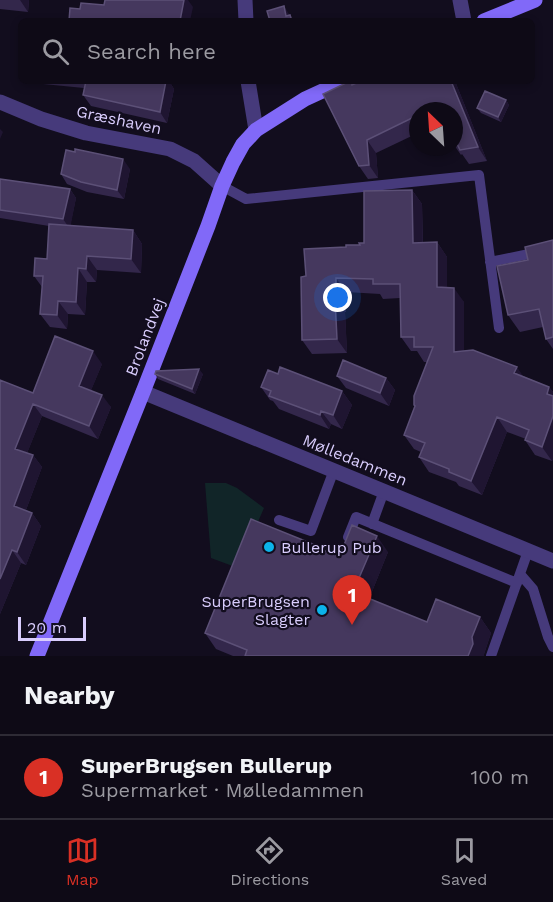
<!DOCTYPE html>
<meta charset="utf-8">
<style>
:root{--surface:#0e0a16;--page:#1c1823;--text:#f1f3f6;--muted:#9b9aa1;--line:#2e2b35;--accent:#d93025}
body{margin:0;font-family:"Work Sans",sans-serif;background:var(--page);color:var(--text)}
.compass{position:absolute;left:409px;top:102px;width:54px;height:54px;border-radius:50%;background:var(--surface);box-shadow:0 3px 9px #0003;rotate:335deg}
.scale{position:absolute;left:18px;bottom:15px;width:68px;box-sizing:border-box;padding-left:6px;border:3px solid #d9cdfd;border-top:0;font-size:16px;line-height:21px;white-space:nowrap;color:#d9cdfd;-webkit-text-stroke:4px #120d1e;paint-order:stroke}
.you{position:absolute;left:338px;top:298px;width:21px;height:21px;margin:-15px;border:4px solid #fff;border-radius:50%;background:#1a73e8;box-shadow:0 0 0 9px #1a73e833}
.badge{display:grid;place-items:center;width:39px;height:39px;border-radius:50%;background:var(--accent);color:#fff;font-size:20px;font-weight:700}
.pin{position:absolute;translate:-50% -50px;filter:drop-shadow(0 2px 3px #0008)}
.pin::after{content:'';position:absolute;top:32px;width:21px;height:18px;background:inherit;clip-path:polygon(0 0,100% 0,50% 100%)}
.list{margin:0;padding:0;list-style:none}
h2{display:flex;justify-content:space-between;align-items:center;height:78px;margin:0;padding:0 24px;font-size:26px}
h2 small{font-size:20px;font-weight:400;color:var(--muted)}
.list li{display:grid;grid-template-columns:39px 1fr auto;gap:18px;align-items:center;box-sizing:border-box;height:84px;padding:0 24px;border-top:2px solid var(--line)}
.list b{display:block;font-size:22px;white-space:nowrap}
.list p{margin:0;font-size:20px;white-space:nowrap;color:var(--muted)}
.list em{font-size:20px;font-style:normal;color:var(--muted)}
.icon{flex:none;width:33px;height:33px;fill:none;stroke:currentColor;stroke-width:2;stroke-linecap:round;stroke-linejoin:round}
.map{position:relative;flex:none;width:553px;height:656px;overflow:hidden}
.search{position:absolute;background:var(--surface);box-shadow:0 3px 9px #0003;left:18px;right:18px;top:18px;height:66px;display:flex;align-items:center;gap:15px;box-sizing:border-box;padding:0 21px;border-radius:9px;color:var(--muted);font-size:22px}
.sheet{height:162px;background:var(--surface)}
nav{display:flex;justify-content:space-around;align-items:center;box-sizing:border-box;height:84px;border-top:2px solid var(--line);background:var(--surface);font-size:16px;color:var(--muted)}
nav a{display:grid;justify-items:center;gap:3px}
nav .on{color:var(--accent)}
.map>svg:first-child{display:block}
.green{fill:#112528}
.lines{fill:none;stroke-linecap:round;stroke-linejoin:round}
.lane{stroke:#463a7b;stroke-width:10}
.street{stroke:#463a7b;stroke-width:15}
.secondary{stroke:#8169f8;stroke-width:15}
.wall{fill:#33274b}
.shaded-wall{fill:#1f1531}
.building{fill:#45385e;stroke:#5c5077;stroke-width:1.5}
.poi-dot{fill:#0cb3ea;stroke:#120d1e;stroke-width:2}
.labels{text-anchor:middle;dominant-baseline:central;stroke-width:4.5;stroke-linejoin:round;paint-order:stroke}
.street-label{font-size:16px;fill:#d9cdfd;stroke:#120d1e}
.poi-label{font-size:16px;fill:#d9cdfd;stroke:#120d1e;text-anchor:start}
</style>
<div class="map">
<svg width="553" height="656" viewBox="0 0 553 656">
<rect width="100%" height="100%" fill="#120d1e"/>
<path class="green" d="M205 483H226L237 488 264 508 238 568 211 558Z"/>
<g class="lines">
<path class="lane" d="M222 186 246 199 479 175 499 328
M490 262 553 249
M279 520 311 531 334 470
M372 524 384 491
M348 537 356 517 517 583
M520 574 533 589 548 637 553 647
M491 656 528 551"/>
<path class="street" d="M245 0 246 21
M460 0 464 21
M248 81 256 130
M0 102 41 119 86 133 170 149 194 161 222 186
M143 392 553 561"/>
<path class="secondary" d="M484 21 535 0
M37 656 143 392 208 226 222 186 233 162 243 144 256 130 305 99 344 81"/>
</g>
<path class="wall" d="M0 0H29L28 12 0 9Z
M32 81H169L174 89 167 123 91 106 83 95 84 88 33 83Z
M351 81 353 84 455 81 487 161 469 164 462 154 461 155 454 145V111H418V133L376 153 378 178 368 179 359 166Z
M506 100 509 105 501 122 481 113 477 108Z
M130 169 124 199 87 192 67 184 61 174Z
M0 179 70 189 76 198 70 226 133 230 142 244 141 273 97 270 96 282H87L85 315 68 314 67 329 50 327 40 314 42 287 34 276 47 259 49 226 0 218Z
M412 190 422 204 423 242H437L447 257V288L464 302V351L549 387 553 392V459L552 461 535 455 525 440 526 439 507 432 482 495 459 486 456 482 429 472 419 457 421 452 414 449 404 435 415 407 414 405 427 362H424L417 351H411L401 337 400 298 383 299 380 294 346 292V312H345L347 353 312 354 302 340 306 276 346 247 360 245 364 243Z
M553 240V349L546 339 543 327 520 332 508 315Z
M102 364 91 390 111 407 98 439 42 416 27 453 33 455 42 467 26 510 32 513 41 526 26 565 21 563 0 614V380L33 393Z
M155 374H203L195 394 158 379Z
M278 374 342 391 352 405 342 429 331 424 329 429 279 409 273 401 270 400 261 387Z
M337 376 386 378 395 390 389 406 346 388Z
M324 551 340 555 388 552 369 599 427 622 480 617 491 633 484 654V656H233L216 649 205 633Z"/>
<path class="shaded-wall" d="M20 0H29L28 12Z
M184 0H188L193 7 190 21H180Z
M284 6 289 14 291 21 286 16Z
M166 81H169L174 89 167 123 160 112Z
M451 81H455L487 161 478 147Z
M506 100 509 105 501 122 498 117Z
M0 129 3 132 0 139Z
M367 140 376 153 378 178 369 165Z
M123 159 130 169 124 199 117 190Z
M70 189 76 198 70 229 63 219Z
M412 190 422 204 423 257 413 243Z
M133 230 142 244 141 273 131 259Z
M437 242 447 257V302L437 287Z
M87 256 97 270 96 282 86 269Z
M78 268 87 282 85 315 76 302Z
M336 278 346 292V312L336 297Z
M454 288 464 302V366L454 352Z
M335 298 345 312 347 353 337 339Z
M58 301 68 314 67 329 57 315Z
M93 351 102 364 88 398 79 386Z
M517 367 527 382 514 373Z
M199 369 203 374 195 394 192 389Z
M386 378 395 390 389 406 380 393Z
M549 387 553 392V402L547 394Z
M342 391 352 405 342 429 333 415Z
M102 395 111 407 98 439 89 426Z
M33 404 42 416 24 461 15 449Z
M321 411 331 424 329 429 320 415Z
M553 416V459L552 461 542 447Z
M497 417 507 432 482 495 471 481Z
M33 455 42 467 23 518 14 506Z
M32 513 41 526 26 565 17 552Z
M377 536 388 552 365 609 353 592Z
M12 550 21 563 0 614V579Z
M480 617 491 633 484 654V656H468L472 637Z"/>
<path class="building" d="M105 0H184L180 21H69L70 8 80 9 81 3 104 5Z
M284 6 286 16 290 15 292 21H270L267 11Z
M86 81H166L160 112 83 95Z
M350 81H351L352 85 361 81H451L478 147 460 150 455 140H454V111H418V121H416L414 117 367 140 369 165 359 166 323 94Z
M485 91 506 100 498 117 477 108Z
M75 149 123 159 117 190 81 182 61 174 66 150 75 152Z
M0 179 70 189 63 219 0 210Z
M412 190 413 243 437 242V287L454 288V352L473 350 517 367 514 373 549 387 547 394 553 396V416L542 447 525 440 529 430 497 417 471 481 449 472V469L419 457 425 443 404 435 415 406 414 405V396L433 347H414V337H401L400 284H373V279L336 278V297L335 298 337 339 302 340 301 277 306 276 304 249 346 247V245H360L359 243H364V191Z
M49 224 133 230 131 259 87 256 86 269 78 268 76 302 58 301 57 315 40 314 43 276H34L35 258 47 259Z
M553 240V337L546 339 539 309 508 315 497 266 528 260 525 247Z
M55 336 93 351 79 386 102 395 89 426 33 404 15 449 33 455 14 506 32 513 17 552 12 550 0 579V380L33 393Z
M343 360 386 378 380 393 337 376Z
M280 367 342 391 333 415 321 411 320 415 269 396 271 391 261 387 268 370 278 374Z
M199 369 192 389 155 374 156 371Z
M251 519 320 547 324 551H328L340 555 352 525 377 536 353 592 427 622 436 599 480 617 472 637 473 644 468 656H245L247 650 205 633Z"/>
<g class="poi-dot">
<circle cx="269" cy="547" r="6"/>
<circle cx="322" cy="610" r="6"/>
</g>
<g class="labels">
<g class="street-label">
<text transform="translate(119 120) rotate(12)">Græshaven</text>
<text transform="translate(145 337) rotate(-69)">Brolandvej</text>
<text transform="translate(355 460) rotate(22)">Mølledammen</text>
</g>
<g class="poi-label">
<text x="281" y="547">Bullerup Pub</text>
<text x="310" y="601" text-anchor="end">SuperBrugsen<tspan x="310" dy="18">Slagter</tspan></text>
</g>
</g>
</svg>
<svg class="compass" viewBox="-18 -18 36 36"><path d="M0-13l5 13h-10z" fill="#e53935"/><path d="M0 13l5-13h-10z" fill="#9b9aa1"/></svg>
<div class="scale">20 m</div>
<div class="you"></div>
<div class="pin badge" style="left:352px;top:625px">1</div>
<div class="search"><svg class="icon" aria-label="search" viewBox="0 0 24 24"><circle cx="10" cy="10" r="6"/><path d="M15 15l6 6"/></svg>Search here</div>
</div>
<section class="sheet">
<h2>Nearby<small></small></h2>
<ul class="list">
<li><span class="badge">1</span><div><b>SuperBrugsen Bullerup</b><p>Supermarket · Mølledammen</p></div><em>100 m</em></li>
</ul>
</section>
<nav>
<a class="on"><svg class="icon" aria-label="map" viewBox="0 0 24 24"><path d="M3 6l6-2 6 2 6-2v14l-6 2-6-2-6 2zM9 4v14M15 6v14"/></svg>Map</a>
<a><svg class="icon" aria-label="directions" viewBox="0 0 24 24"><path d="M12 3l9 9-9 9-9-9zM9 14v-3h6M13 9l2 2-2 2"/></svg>Directions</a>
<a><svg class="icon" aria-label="saved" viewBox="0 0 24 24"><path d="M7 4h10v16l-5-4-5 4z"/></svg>Saved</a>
</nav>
